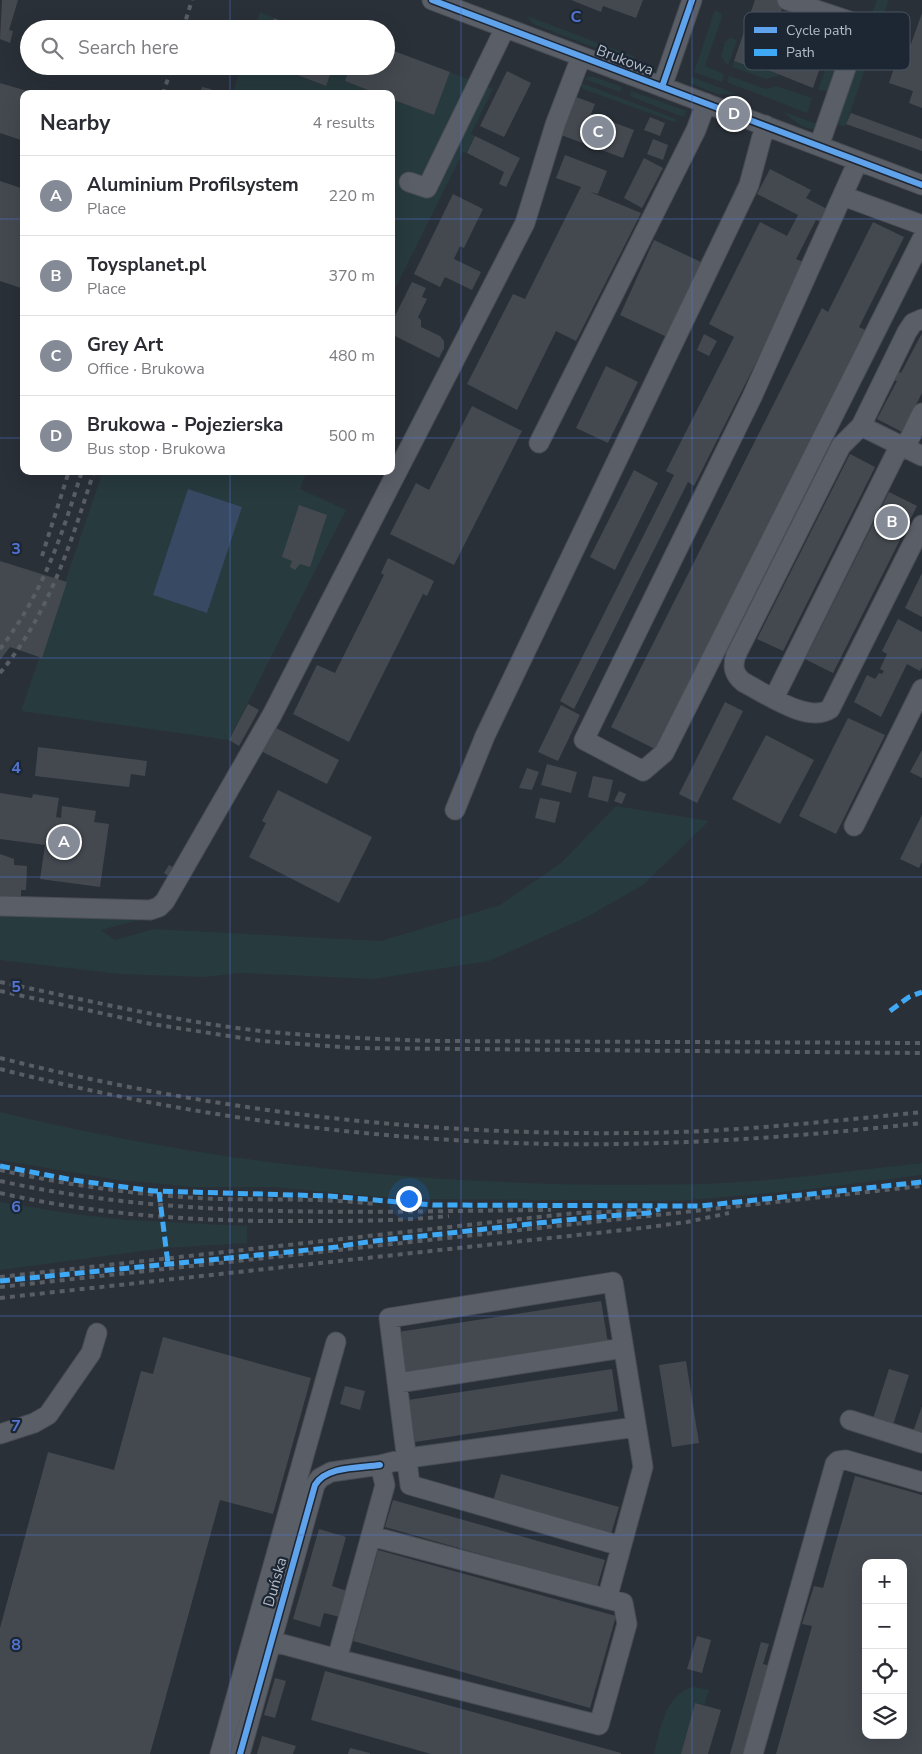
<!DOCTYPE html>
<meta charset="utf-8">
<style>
:root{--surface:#fff;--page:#f2f2f3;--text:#2b2b33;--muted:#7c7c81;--line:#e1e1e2;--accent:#848b96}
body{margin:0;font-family:"Nunito Sans",sans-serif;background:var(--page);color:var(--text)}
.controls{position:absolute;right:15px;bottom:15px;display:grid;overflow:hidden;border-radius:10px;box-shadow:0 5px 20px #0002}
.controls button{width:45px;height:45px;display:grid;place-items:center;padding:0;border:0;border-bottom:1px solid var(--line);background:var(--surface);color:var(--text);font:25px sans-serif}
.you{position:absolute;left:408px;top:1198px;width:18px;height:18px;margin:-12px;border:4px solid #fff;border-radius:50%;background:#1a73e8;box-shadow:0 0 0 8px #1a73e833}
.badge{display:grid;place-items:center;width:32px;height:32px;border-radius:50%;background:var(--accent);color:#fff;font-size:16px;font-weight:700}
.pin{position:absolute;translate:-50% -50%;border:2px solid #fff;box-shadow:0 1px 5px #0006}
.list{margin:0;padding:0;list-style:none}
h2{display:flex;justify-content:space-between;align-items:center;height:65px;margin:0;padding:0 20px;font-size:21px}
h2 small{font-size:16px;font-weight:400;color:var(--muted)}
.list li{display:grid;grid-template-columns:32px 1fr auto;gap:15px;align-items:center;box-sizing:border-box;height:80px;padding:0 20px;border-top:1px solid var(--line)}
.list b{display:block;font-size:19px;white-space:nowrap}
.list p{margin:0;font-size:16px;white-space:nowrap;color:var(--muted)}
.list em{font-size:16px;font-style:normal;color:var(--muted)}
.icon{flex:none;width:28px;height:28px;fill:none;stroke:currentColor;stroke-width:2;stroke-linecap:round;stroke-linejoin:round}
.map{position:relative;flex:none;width:922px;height:1754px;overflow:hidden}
.search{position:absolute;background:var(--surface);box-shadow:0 5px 20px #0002;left:20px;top:20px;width:375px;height:55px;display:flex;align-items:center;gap:12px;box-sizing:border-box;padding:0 18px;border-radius:28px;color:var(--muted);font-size:19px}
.panel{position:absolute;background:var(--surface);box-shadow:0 5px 20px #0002;left:20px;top:90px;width:375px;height:385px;border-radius:10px}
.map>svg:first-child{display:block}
.green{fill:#273a3e}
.water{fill:#384963}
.building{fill:#444950;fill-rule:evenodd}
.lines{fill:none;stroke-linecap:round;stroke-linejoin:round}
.minor-casing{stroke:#484c53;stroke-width:21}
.minor{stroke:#5a5e66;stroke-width:19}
.rail{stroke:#595d64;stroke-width:4;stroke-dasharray:5 5;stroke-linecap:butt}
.quiet{stroke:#3fa9f5;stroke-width:5;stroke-dasharray:10 5;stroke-linecap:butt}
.cycleway-casing{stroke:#1d2633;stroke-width:9}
.cycleway{stroke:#60a3ed;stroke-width:6}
.grid{fill:none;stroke:#5274d3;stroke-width:1;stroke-opacity:0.55}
.labels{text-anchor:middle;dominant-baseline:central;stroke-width:4.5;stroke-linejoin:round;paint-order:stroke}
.street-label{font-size:15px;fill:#b4bcc9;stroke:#1d2633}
.key{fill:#1d2633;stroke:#4a5360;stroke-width:1}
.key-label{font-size:14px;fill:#b4bcc9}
.grid-label{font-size:16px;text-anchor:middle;font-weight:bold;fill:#5274d3;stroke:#1d2633;stroke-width:4.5;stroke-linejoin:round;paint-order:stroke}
</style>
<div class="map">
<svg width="922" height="1754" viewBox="0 0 922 1754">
<rect width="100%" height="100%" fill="#2a3038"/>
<path class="green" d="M877 0H889L845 127 832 122Z
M715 10 721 13 722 17 705 66 724 74 722 82 694 72Z
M260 12 274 18 270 29H254Z
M527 16 635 57 632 62 533 24Z
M730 38 737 40 728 66 721 57 725 42Z
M831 53 840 59 831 91 818 90Z
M734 61 762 71 763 68 778 73V76L813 88 776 76 766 79 732 67Z
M242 66H273L325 86 332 69 347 75 345 81 378 94H232Z
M450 72 493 89 471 134 475 136 467 153 463 152 391 297V99L434 115Z
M729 76 766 89 776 86 812 98 807 113 727 82Z
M588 77H594L622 87 620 92 584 79Z
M692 77 736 94H717L690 83Z
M579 82 678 120 674 122 583 89Z
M631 91 684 110 687 111 683 117 630 96Z
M784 112 820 125 816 129C803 130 793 120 784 112Z
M103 471H307L300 489 346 510 229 740 21 711Z
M616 806 709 821 643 885 587 917 489 961 373 979 241 973 204 977 120 974 0 960V914L150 917 101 930 115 940 154 929 381 941 500 905 561 863Z
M0 1112C229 1168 464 1189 699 1184 773 1182 848 1171 922 1163V1175L803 1190 679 1201 403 1199 274 1187H195L118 1180 0 1160Z
M0 1202 74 1214 127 1220 247 1226V1243L165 1248 0 1270Z
M694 1687 709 1690 704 1705 695 1703 681 1754H654C660 1730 665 1693 694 1687Z"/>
<path class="water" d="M188 489 242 507 207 613 153 595Z"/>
<path class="building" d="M2 0H18L9 30 13 31 10 43 0 39Z
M571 0H643L636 18 603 6 601 12Z
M755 0H785L775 30 770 29 766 40 772 42 771 45 822 62 813 88 763 68 762 71 734 61Z
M922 13V108L909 103 913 91 889 83 903 41 911 44Z
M274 18 302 29H270Z
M312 22 328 29H310Z
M386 48 450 72 434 115 391 99V94H378L345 81 347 75 332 69 326 86 273 66H386Z
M507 71 531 83 504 137 480 126Z
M0 83 34 93 24 94V141L0 133Z
M202 87 211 89 210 94H200Z
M576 97 595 104 591 114 634 130 623 158 561 135Z
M851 113 922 139V151L846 124Z
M650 117 665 123 660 136 644 130Z
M475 136 520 158 506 187 499 184 504 172 467 153Z
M653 139 668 145 663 160 647 154Z
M565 155 607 171 598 194 590 192 641 213 576 341 556 331 517 410 467 384 513 294 525 299 581 187 556 178Z
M644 158 663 168 642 208 624 198Z
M770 169 811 190 806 198 829 210 823 223 816 220 796 259 806 263 694 486 688 482 574 709 560 701 674 475 666 471 734 337 709 324 760 222 787 236 798 215 757 194Z
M0 181 24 189V289L0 281Z
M453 194 483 209 464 248 460 246 454 259 481 272 472 290 445 277 440 287 414 274Z
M873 222 904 237 859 327 865 330 655 749 611 727 822 308 828 312Z
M654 240 701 262 667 337 620 315Z
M412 282 426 288 422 297 427 299 418 317 421 320V327L440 336 444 341V348L439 358 391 334V324Z
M922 333V393L902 432 877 419 897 381 893 380 897 371 901 373Z
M704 334 717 341 709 356 697 350Z
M606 366 638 382 608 443 576 428Z
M472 406 522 431 454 565 390 534 416 483 429 490Z
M850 454 875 467 783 651 757 639Z
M634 470 658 483 615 570 590 557Z
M889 492 917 506 833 673 805 659Z
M299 505 327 515 310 567 300 564 295 570 290 567 292 561 282 557Z
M388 558 434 581 427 596 423 594 349 742 293 714 317 665 335 673 384 575 381 573Z
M0 561 67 582 42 658 10 647 0 660Z
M922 573V617L905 608Z
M898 619 922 632V667L920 671 907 664 881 717 854 702 867 675 875 679 879 673 882 674 884 671 880 669 887 654 882 651Z
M725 702 743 711 697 803 679 794Z
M248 704 259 710 239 746 229 740Z
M561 705 580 715 558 761 538 752Z
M848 718 885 735 836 834 799 816Z
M274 727 339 760 327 784 261 751Z
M766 735 814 760 780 824 732 799Z
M38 747 147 761 145 776 131 774 129 787 35 776Z
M922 750V778L910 772Z
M547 764 577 772 571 793 541 785Z
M527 768 539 772 532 790 519 788Z
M593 776 613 780 608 802 588 797Z
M278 790 372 837 339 903 249 857 266 823 262 821Z
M619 791 626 794 622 804 614 801Z
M0 793 32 798 33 794 59 798 56 817 61 818 62 806 96 811 94 822 109 824 100 887 40 879 45 845 0 839Z
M540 798 560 802 555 823 535 818Z
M922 815V862L919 868 900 859Z
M0 854 14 859V865L27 866 26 890H21V897L0 896Z
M169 865 175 868 170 877 164 873Z
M601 1301 608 1343 404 1374 398 1332Z
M163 1337 311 1378 273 1514 220 1500 150 1754H0V1628L48 1452 114 1470 141 1371 153 1374Z
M686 1361 699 1443 672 1447 659 1365Z
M612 1369 618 1411 415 1442 408 1400Z
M889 1369 909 1375 892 1428 872 1422Z
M345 1386 365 1391 360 1410 340 1404Z
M922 1406V1435L913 1432Z
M501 1474 619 1507 611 1534 493 1501Z
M855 1476 922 1495V1754H776L812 1626 802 1624 814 1586 823 1588ZM866 1563H903V1735H866Z
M393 1500 605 1560 597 1587 385 1527Z
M319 1529 346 1537 332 1586 347 1591 340 1617 324 1613 320 1627 293 1619Z
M378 1550 616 1616 590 1708 353 1641Z
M697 1636 711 1640 702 1673 687 1669Z
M761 1642 769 1644 763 1664 770 1666 757 1712 755 1711 743 1754H730Z
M325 1671 621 1753V1754H431L311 1720Z
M275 1678 286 1681 275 1718 264 1715Z
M695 1703 721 1710 708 1754H681Z
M262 1736 296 1746 293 1754H257Z
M350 1748 370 1753V1754H348Z"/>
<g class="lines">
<defs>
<path id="minor" d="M432 0 922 185
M787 0 861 25 819 146
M662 87 692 0
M858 161 752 397 584 740 643 771 664 753 922 239
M409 182 427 188 505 28
M843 196 922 225
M922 319 913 323 907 332 861 426 841 446 736 655C732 667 734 674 743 682 765 693 808 724 830 709L922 525
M861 426 922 456
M539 443 696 130 706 103
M905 448 922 413
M774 698 900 445
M455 810 485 736 749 185 765 125
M854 826 922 689
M0 906 150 910 159 907 165 901 272 715 525 223 555 125 581 57
M398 1383 623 1348
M850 1420 922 1443
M0 1434 34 1423 48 1415 91 1353 97 1333
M371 1536 623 1603 627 1624 599 1725 337 1659 385 1485 380 1465
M607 1599 643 1467 613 1282 389 1318 410 1485 621 1546
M271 1641 337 1659
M220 1754 336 1342
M240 1754 315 1485 320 1478 331 1472 380 1465 408 1458 636 1427
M753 1754 835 1464 838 1461 846 1460 922 1482"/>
</defs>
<use href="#minor" class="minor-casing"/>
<use href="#minor" class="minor"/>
<path class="rail" d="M183 29 192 0
M163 94 172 66
M42 556 69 471
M0 649C43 593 61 538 82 471
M0 673C49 614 71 543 94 471
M0 982C86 1000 173 1021 261 1031 319 1037 377 1039 435 1041L922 1043
M0 991 151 1024 262 1041 353 1048 922 1053
M0 1058C222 1114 451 1139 680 1132 761 1129 842 1120 922 1112
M0 1069C179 1115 364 1140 549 1144 674 1146 798 1137 922 1123
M0 1170C71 1186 145 1196 218 1199 270 1200 322 1198 374 1204
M0 1181C180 1221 368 1211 551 1210
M0 1193C102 1216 205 1222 309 1221 355 1221 402 1221 449 1216
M0 1277 575 1213 651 1210
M0 1287 922 1186
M0 1298 642 1228 687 1222 729 1213"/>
<path class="quiet" d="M890 1011 909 997 922 992
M0 1166 73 1180 154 1191 329 1196 433 1205 700 1206 922 1182
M159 1192 168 1264
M0 1281 337 1247C378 1239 418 1237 459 1232 522 1225 586 1217 649 1213L660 1209"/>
<defs>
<path id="cycleway" d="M432 0 922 185
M662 87 692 0
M240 1754 315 1485C326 1466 360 1468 380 1465"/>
</defs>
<use href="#cycleway" class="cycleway-casing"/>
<use href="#cycleway" class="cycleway"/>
</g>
<path class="grid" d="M230 0V29M461 0V1754M692 0V1754M230 66V94M0 219H24M391 219H922M0 438H24M391 438H922M230 471V1754M0 658H922M0 877H922M0 1096H922M0 1316H922M0 1535H922"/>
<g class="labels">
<g class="street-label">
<text transform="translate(625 60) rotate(21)">Brukowa</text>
<text transform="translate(275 1582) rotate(-74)">Duńska</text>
</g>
</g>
<rect x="744" y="12" width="166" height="58" rx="8" class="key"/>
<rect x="754" y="27" width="23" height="6" fill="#60a3ed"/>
<rect x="754" y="49" width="23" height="7" fill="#3fa9f5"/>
<g class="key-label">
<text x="786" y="35">Cycle path</text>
<text x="786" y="57">Path</text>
</g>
<g class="grid-label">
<text x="576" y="22">C</text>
<text x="16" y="554">3</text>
<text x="16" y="773">4</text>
<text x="16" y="992">5</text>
<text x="16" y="1212">6</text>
<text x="16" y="1431">7</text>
<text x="16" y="1650">8</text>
</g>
</svg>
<div class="controls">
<button>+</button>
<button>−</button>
<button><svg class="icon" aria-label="locate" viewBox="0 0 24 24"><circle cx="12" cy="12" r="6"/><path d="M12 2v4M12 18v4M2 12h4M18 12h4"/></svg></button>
<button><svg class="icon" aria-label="layers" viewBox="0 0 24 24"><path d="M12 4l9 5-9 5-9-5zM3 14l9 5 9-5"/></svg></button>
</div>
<div class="you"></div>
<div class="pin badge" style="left:64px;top:842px">A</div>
<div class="pin badge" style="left:892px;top:522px">B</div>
<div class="pin badge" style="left:598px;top:132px">C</div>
<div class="pin badge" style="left:734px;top:114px">D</div>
<div class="search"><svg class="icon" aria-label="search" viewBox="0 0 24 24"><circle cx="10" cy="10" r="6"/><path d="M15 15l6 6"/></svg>Search here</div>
<section class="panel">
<h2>Nearby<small>4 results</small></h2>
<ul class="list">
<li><span class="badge">A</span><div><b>Aluminium Profilsystem</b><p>Place</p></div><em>220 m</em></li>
<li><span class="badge">B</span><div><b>Toysplanet.pl</b><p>Place</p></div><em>370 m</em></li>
<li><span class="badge">C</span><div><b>Grey Art</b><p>Office · Brukowa</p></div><em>480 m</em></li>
<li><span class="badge">D</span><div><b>Brukowa - Pojezierska</b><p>Bus stop · Brukowa</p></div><em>500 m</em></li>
</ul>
</section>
</div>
